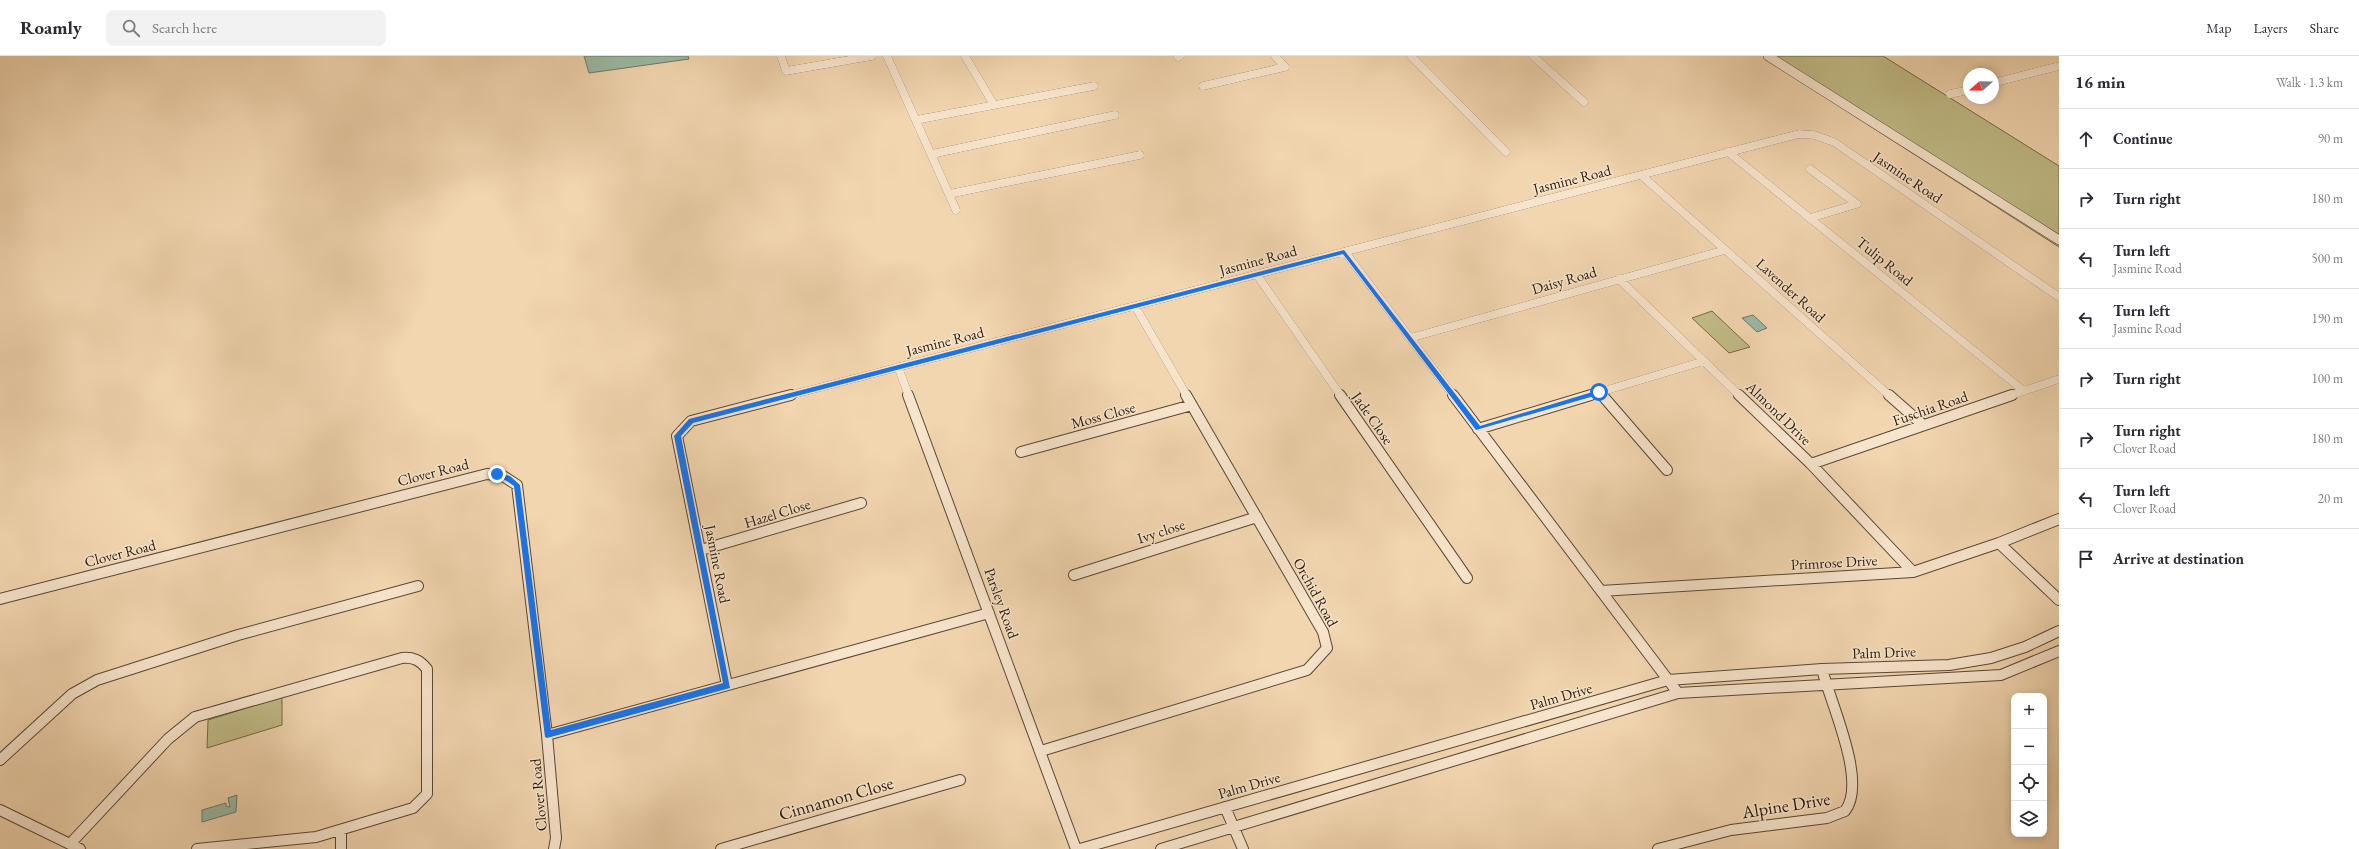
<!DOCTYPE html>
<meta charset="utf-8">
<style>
:root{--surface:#fff;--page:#f2f2f3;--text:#2b2b33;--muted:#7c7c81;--line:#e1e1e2}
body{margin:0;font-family:"EB Garamond",serif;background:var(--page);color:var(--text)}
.controls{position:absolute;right:12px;bottom:12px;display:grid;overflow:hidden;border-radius:8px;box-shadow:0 2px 10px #0003}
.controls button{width:36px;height:36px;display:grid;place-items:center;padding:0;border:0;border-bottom:1px solid var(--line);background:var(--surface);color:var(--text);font:20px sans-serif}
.compass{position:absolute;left:1963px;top:12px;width:36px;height:36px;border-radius:50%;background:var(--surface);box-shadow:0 2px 10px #0003;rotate:250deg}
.stop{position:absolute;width:12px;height:12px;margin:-9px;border:3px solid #1a73e8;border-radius:50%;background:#fff}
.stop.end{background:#1a73e8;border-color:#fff;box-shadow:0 1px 4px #0008}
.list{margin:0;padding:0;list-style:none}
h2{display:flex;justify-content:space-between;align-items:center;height:52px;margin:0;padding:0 16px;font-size:17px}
h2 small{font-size:13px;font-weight:400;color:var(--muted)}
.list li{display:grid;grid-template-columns:26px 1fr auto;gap:12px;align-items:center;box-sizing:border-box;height:60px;padding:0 16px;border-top:1px solid var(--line)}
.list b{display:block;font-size:15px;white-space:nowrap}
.list p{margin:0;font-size:13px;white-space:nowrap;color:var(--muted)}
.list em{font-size:13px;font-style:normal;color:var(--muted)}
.icon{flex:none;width:22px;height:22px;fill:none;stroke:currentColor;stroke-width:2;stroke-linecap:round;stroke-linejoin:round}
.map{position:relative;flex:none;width:2059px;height:793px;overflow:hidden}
header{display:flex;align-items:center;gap:24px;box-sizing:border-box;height:56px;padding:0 20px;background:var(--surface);border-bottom:1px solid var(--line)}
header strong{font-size:19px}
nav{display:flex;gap:22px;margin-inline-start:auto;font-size:14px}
.search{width:280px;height:36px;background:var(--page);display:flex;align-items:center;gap:10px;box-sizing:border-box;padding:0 14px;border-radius:8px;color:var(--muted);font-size:15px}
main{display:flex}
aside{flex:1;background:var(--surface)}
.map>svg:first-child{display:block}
.green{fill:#c1bc87;stroke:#746a48}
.water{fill:#9cbaa7;stroke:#6d7a68}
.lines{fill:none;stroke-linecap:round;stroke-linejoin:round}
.minor-far1-casing{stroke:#5a4834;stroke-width:8}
.minor-casing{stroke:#5a4834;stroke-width:12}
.tertiary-casing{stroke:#5a4834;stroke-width:10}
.minor-far1{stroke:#f7e4cc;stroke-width:8}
.minor{stroke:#f7e4cc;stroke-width:10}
.tertiary{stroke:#f7e4cc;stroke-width:9}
.route{fill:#1a73e8}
.labels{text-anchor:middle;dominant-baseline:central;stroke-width:3;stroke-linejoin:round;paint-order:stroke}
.street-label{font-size:15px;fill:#27190a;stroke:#f7e4cc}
.near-street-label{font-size:18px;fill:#27190a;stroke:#f7e4cc}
</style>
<header>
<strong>Roamly</strong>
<div class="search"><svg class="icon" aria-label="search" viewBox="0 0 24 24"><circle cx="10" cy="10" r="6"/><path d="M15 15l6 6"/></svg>Search here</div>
<nav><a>Map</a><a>Layers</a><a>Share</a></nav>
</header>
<main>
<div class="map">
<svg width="2059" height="793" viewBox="0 0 2059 793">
<rect width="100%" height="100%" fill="#f2d6b0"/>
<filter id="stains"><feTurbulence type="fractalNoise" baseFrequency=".005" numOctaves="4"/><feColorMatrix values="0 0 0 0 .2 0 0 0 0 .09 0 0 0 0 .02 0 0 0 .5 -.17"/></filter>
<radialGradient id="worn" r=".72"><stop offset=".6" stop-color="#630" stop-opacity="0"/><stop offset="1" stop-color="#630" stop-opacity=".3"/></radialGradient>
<path class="green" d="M1770 0H1883L2059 110V191L1856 61Z
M1712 255 1750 291 1729 297 1692 262Z
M282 641V669L207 692 208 664Z"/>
<path class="water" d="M584 0H688L689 3 589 17Z
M1753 259 1767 272 1757 276 1742 262Z
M237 739 236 756 202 766V754L226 747V750L230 751 228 742Z"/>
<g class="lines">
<defs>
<path id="minor-far1" d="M781 0 786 15 872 0
M887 0 956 154
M965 0 994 49
M1411 0 1506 96
M1533 0 1584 46
M1178 1 1180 0
M1993 27 2059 10
M1203 30 1285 11 1275 0
M1950 38 1969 34
M916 64 1094 30
M1728 96 2024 335
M932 98 1115 59
M1810 113 1857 148 1810 162
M1641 119 1890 340
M949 138 1140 99
M1345 196 1454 340
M1257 219 1341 340
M1619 223 1740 340
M1135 250 1187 340
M1410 282 1725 194
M898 311 909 340
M1599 336 1603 340
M787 340 1799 78 1814 79 1834 86 2059 241
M1587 340 1704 305
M2009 340 2059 323"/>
<path id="minor" d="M908 339 1076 793
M1340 339 1467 522
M1453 339 1678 637
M1602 339 1667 414
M1739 339 1811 408 1913 516
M1889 339 1923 369
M1478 373 1591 339
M1021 396 1192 349
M1811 408 2012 339
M1999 487 2059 544
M701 494 861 447
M1074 519 1257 461
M1601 535 1913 516 1999 487 2059 463
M0 543 487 418 503 420 517 429 547 679 556 782 554 793
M727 629 677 380 691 365 791 339
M547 679 989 557
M1041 695 1307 614 1327 592 1323 576 1186 339
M0 704 72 638 97 624 238 579 418 530
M1225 751 1243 793
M0 754 80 793
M341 775V793
M70 788 168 683 195 661 402 602C413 601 420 604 427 613V738L413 752 316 781 197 793
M721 793 960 724
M1080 793 1668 624 1822 613 1949 609 1991 602 2025 591 2059 575
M1161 793 1678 637 2001 619 2059 595
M1658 793 1731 774 1827 762 1845 755C1868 726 1830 646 1822 613"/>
<path id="tertiary" d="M1768 0 2059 184"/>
</defs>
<use href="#minor-far1" class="minor-far1-casing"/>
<use href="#minor" class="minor-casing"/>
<use href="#tertiary" class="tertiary-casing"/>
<use href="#minor-far1" class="minor-far1"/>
<use href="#minor" class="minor"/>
<use href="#tertiary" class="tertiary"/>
</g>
<path class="route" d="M1344 194 1480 370 1599 334 1601 338 1476 374 1343 198 693 367 681 380 730 632 547 682 545 681 514 430 505 424 495 420V416L510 420 520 429 551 674 723 627 674 380 689 363Z"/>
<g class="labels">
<g class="street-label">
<text transform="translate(1908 121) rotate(34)">Jasmine Road</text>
<text transform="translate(1572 123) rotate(-14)">Jasmine Road</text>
<text transform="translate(1258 204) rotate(-15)">Jasmine Road</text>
<text transform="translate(1885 205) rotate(39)">Tulip Road</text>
<text transform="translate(1564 224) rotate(-16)">Daisy Road</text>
<text transform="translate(1791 234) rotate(42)">Lavender Road</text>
<text transform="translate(945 285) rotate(-14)">Jasmine Road</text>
<text transform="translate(1930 352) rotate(-19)">Fuschia Road</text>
<text transform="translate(1779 357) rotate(44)">Almond Drive</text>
<text transform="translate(1103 359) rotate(-15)">Moss Close</text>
<text transform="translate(1373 362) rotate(55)">Jade Close</text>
<text transform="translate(433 416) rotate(-14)">Clover Road</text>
<text transform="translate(777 457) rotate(-17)">Hazel Close</text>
<text transform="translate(1161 475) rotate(-18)">Ivy close</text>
<text transform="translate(120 497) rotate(-14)">Clover Road</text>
<text transform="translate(1834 506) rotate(-3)">Primrose Drive</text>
<text transform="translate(718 508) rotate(79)">Jasmine Road</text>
<text transform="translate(1316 536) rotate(61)">Orchid Road</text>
<text transform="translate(1002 547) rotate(70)">Parsley Road</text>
<text transform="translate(1884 596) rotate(-2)">Palm Drive</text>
<text transform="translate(1561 640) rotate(-16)">Palm Drive</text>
<text transform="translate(1249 729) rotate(-16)">Palm Drive</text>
<text transform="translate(538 739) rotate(-95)">Clover Road</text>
</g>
<g class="near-street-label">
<text transform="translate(836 742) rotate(-16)">Cinnamon Close</text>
<text transform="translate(1786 749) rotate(-9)">Alpine Drive</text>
</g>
</g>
<rect width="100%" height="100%" filter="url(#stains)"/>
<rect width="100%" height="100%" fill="url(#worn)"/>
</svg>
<div class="controls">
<button>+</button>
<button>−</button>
<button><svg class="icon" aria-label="locate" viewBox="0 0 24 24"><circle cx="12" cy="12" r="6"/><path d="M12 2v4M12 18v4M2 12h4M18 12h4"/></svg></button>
<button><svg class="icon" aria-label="layers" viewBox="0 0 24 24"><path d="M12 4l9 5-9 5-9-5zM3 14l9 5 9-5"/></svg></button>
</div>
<svg class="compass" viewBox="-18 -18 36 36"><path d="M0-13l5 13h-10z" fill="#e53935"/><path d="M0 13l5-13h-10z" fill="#7c7c81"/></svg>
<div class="stop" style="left:1599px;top:336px"></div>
<div class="stop end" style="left:497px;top:418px"></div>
</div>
<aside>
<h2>16 min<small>Walk · 1.3 km</small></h2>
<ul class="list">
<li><svg class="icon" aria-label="ahead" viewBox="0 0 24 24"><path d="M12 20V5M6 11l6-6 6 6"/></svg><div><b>Continue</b></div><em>90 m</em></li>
<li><svg class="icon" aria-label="right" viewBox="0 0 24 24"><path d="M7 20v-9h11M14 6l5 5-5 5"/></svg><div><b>Turn right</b></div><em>180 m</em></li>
<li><svg class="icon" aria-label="left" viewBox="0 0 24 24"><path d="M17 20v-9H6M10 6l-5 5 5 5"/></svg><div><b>Turn left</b><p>Jasmine Road</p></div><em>500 m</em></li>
<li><svg class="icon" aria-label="left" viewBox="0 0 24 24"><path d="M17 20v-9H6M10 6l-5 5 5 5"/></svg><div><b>Turn left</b><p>Jasmine Road</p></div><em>190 m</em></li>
<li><svg class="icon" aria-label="right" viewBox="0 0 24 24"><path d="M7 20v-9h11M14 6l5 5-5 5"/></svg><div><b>Turn right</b></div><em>100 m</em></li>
<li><svg class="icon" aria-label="right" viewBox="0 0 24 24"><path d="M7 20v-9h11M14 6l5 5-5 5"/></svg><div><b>Turn right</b><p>Clover Road</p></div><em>180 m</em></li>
<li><svg class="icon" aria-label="left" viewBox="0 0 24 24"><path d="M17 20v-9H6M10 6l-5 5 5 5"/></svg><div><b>Turn left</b><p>Clover Road</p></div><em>20 m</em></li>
<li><svg class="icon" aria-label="arrive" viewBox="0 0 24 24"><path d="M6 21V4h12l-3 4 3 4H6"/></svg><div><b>Arrive at destination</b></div></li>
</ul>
</aside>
</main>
